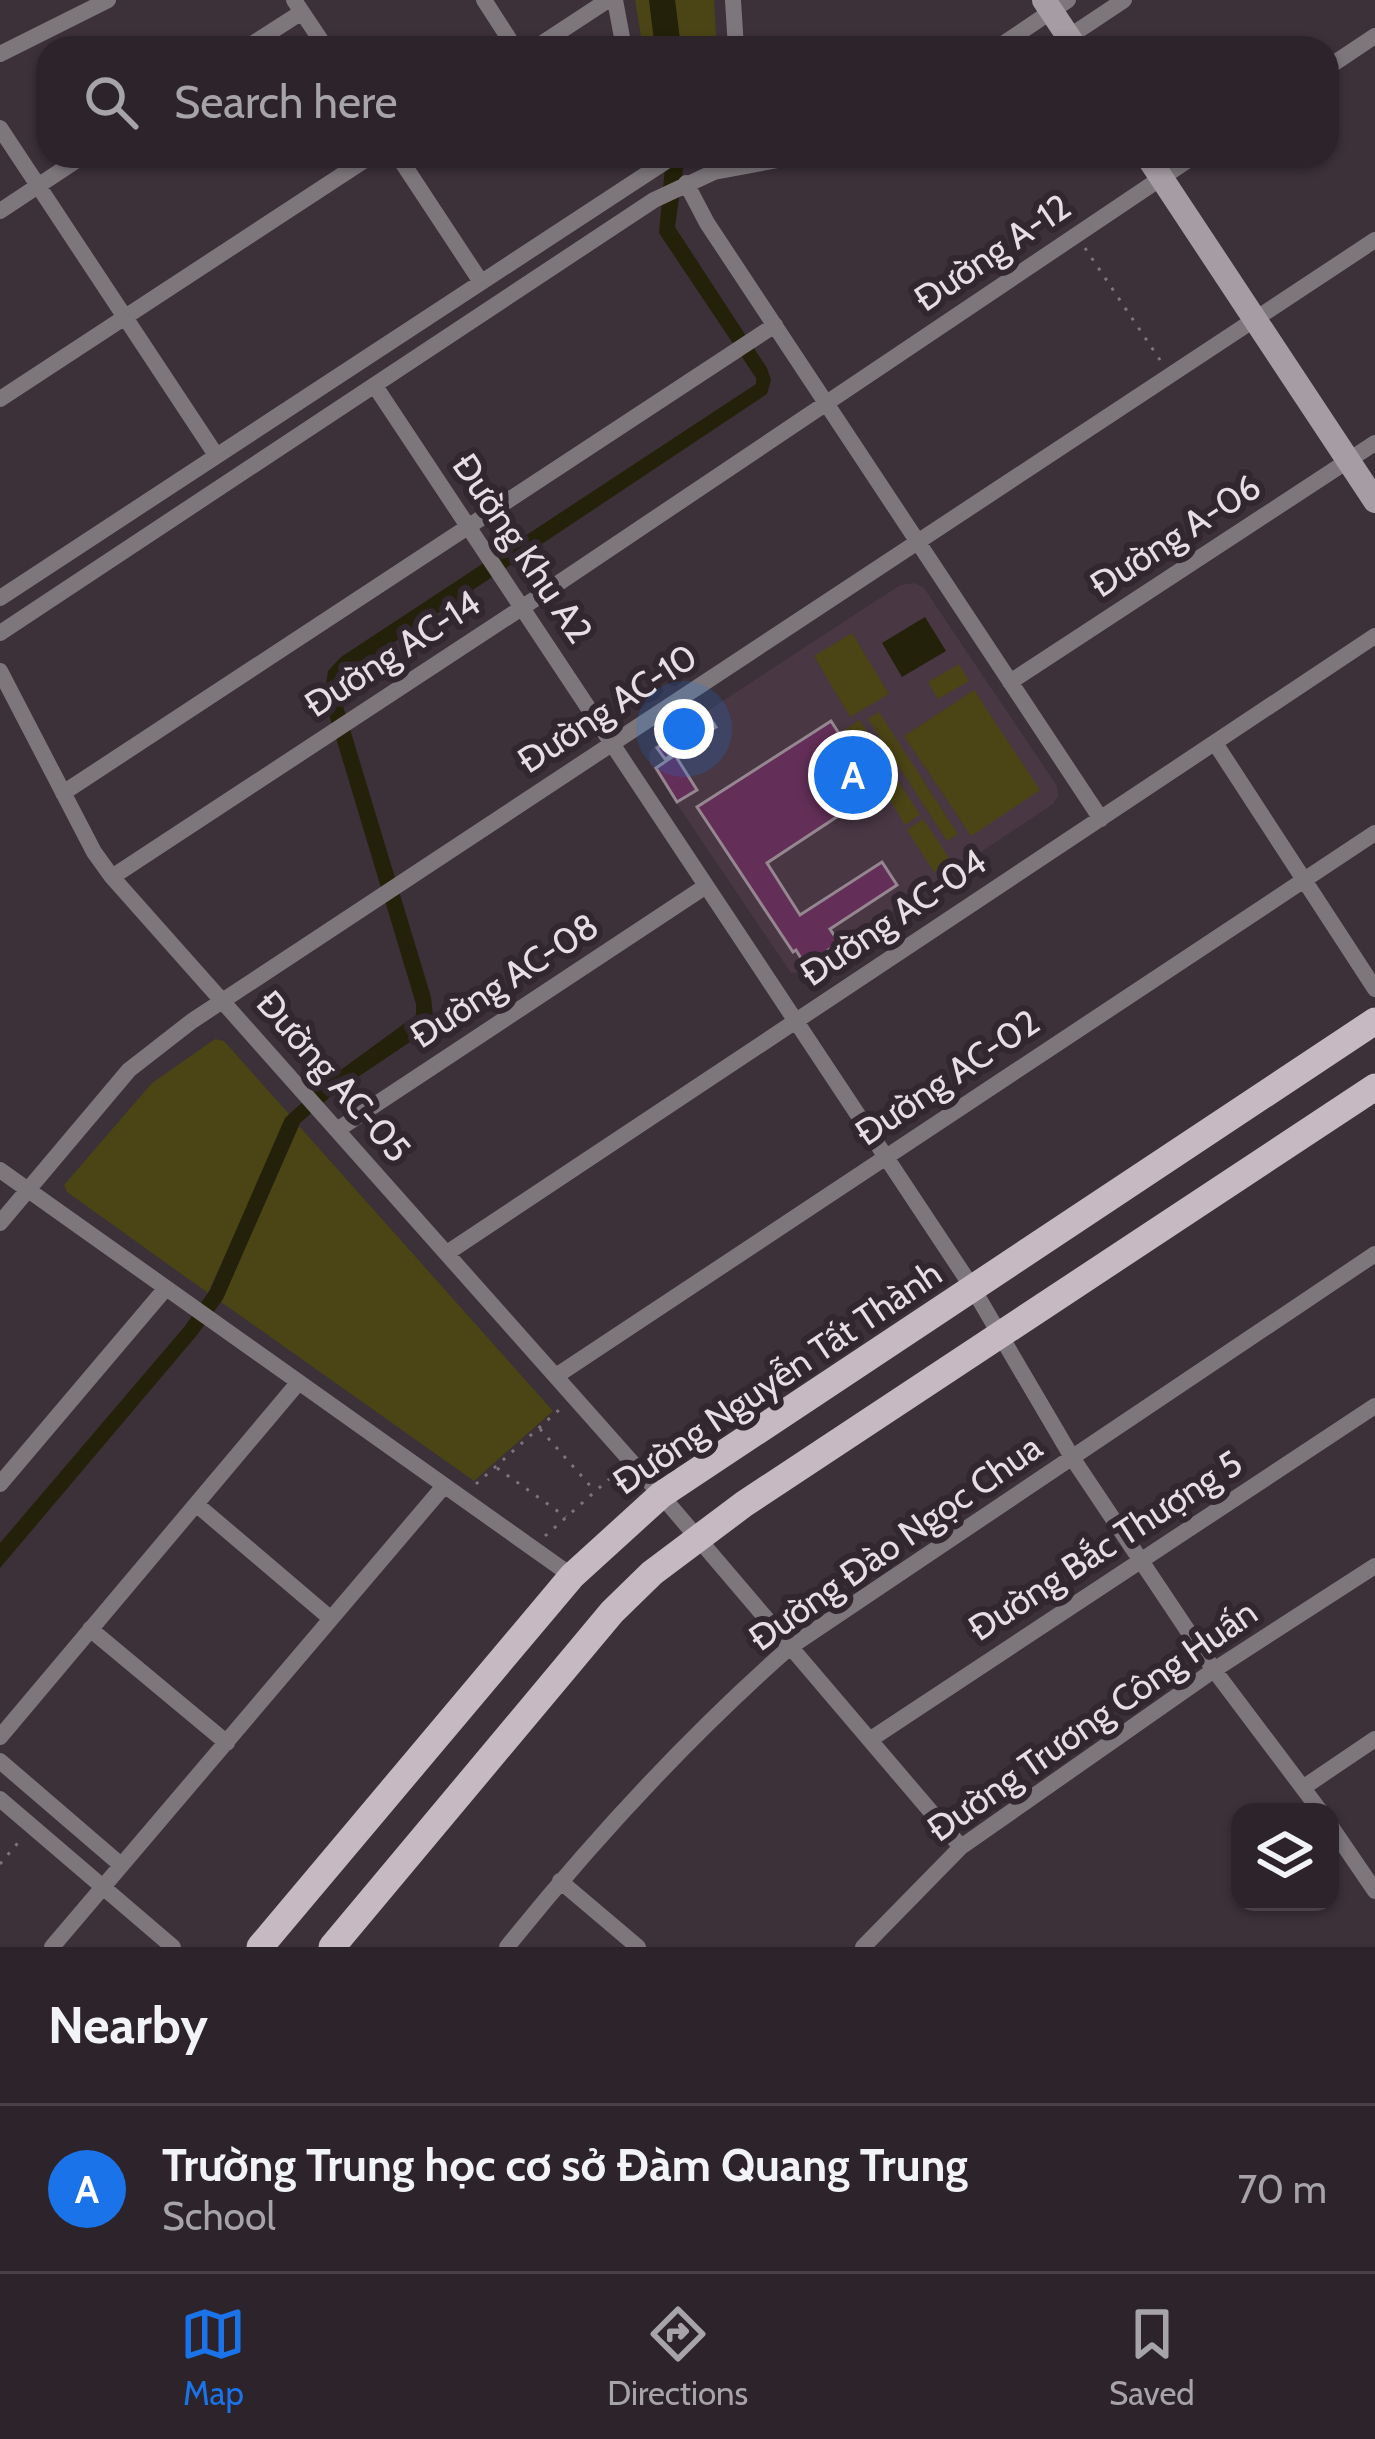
<!DOCTYPE html>
<meta charset="utf-8">
<style>
:root{--surface:#2d242b;--page:#393037;--text:#f1f3f6;--muted:#a7a4a9;--line:#484147;--accent:#1a73e8}
body{margin:0;font-family:Cabin,sans-serif;background:var(--page);color:var(--text)}
.controls{position:absolute;right:36px;bottom:36px;display:grid;overflow:hidden;border-radius:24px;box-shadow:0 3px 9px #0004}
.controls button{width:108px;height:108px;display:grid;place-items:center;padding:0;border:0;border-bottom:3px solid var(--line);background:var(--surface);color:var(--text);font:60px sans-serif}
.you{position:absolute;left:684px;top:729px;width:42px;height:42px;margin:-30px;border:9px solid #fff;border-radius:50%;background:#1a73e8;box-shadow:0 0 0 18px #1a73e833}
.badge{display:grid;place-items:center;width:78px;height:78px;border-radius:50%;background:var(--accent);color:#fff;font-size:39px;font-weight:700}
.pin{position:absolute;translate:-50% -50%;border:6px solid #fff;box-shadow:0 3px 12px #0006}
.list{margin:0;padding:0;list-style:none}
h2{display:flex;justify-content:space-between;align-items:center;height:156px;margin:0;padding:0 48px;font-size:51px}
h2 small{font-size:39px;font-weight:400;color:var(--muted)}
.list li{display:grid;grid-template-columns:78px 1fr auto;gap:36px;align-items:center;box-sizing:border-box;height:168px;padding:0 48px;border-top:3px solid var(--line)}
.list b{display:block;font-size:45px;white-space:nowrap}
.list p{margin:0;font-size:39px;white-space:nowrap;color:var(--muted)}
.list em{font-size:39px;font-style:normal;color:var(--muted)}
.icon{flex:none;width:66px;height:66px;fill:none;stroke:currentColor;stroke-width:2;stroke-linecap:round;stroke-linejoin:round}
.map{position:relative;flex:none;width:1375px;height:1947px;overflow:hidden}
.search{position:absolute;background:var(--surface);box-shadow:0 3px 9px #0004;left:36px;right:36px;top:36px;height:132px;display:flex;align-items:center;gap:30px;box-sizing:border-box;padding:0 42px;border-radius:36px;color:var(--muted);font-size:45px}
.sheet{height:324px;background:var(--surface)}
nav{display:flex;justify-content:space-around;align-items:center;box-sizing:border-box;height:168px;border-top:3px solid var(--line);background:var(--surface);font-size:33px;color:var(--muted)}
nav a{display:grid;justify-items:center;gap:6px}
nav .on{color:var(--accent)}
.map>svg:first-child{display:block}
.built{fill:#493744}
.green{fill:#4b4415}
.water{fill:#24210a}
.building{fill:#632f58;stroke:#958690;stroke-width:3}
.lines{fill:none;stroke-linecap:round;stroke-linejoin:round}
.path{stroke:#7f747c;stroke-width:3;stroke-dasharray:3 9;stroke-linecap:butt}
.street{stroke:#7d777b;stroke-width:16}
.secondary{stroke:#a69ca3;stroke-width:24}
.primary{stroke:#c6b9c2;stroke-width:27}
.labels{text-anchor:middle;dominant-baseline:central;stroke-width:12;stroke-linejoin:round;paint-order:stroke}
.street-label{font-size:36px;fill:#e6dee3;stroke:#32262f}
</style>
<div class="map">
<svg width="1375" height="1947" viewBox="0 0 1375 1947">
<rect width="100%" height="100%" fill="#3c3039"/>
<path class="built" d="M915 583 924 588 1057 786 1058 796 1053 804 801 972 791 973 650 764 649 754 654 746 900 585Z"/>
<path class="green" d="M635 0H649L655 48H643Z
M675 0H714L717 48H681Z
M852 633 889 694 850 717 814 656Z
M959 664 969 681 938 699 928 682Z
M974 690 1040 790 971 836 904 736Z
M879 712 958 834 947 841 868 719Z
M860 720 887 765 872 774 844 730Z
M890 768 920 815 905 825 876 777Z
M923 819 951 861 934 872 907 830Z
M215 1039 224 1041 289 1114 208 1293 67 1192 64 1185 152 1083Z
M299 1126 553 1411 474 1481 221 1302Z"/>
<path class="water" d="M649 0H675L681 48H655Z
M666 156H685L675 227 767 368 771 380 767 394 345 675 340 696 431 997 433 1015 419 1036 337 1091 300 1123 223 1299 197 1335 0 1568V1543L185 1326 210 1290 285 1118 327 1080 416 1015V1004L324 698 328 671 341 657 756 384V378L659 233Z
M925 617 946 651 902 677 882 643Z"/>
<path class="building" d="M708 715 716 727 665 759 657 748Z
M831 721 876 791 767 863 800 915 882 862 897 885 830 929 839 943 805 965 796 950 793 952 697 807Z
M675 755 697 790 677 802 656 768Z"/>
<g class="lines">
<path class="path" d="M1085 248 1160 360
M540 1429 594 1490
M497 1468 566 1517
M476 1484 560 1409
M545 1536 616 1473
M0 1864 22 1838"/>
<path class="street" d="M294 0 326 48
M484 0 515 48
M615 0 624 48
M733 0 736 48
M246 48 302 12
M535 48 608 0
M997 48 1068 0
M1052 48 1124 0
M0 54 108 0
M1327 68 1375 36
M0 128 216 455
M398 156 481 282
M686 183 707 223 1101 819
M0 211 83 156
M375 386 972 1287 1073 1459 1214 1670 1321 1812
M0 399 371 156
M0 598 674 156
M0 633 654 200 714 172 799 156
M0 671 94 852 112 877 661 1495 961 1847
M1010 682 1375 443
M1215 743 1375 989
M63 793 775 325
M112 877 523 607 1194 156
M337 1130 706 886
M0 1170 572 1576
M0 1223 129 1070 192 1021 1375 240
M447 1253 1375 636
M556 1376 1375 833
M0 1484 166 1288
M196 1504 330 1618
M90 1629 227 1743
M0 1737 298 1383
M871 1739 1375 1406
M0 1761 121 1865
M1304 1787 1375 1739
M0 1799 173 1947
M1330 1825 1375 1891
M560 1881 638 1947
M52 1947 444 1486
M507 1947C593 1840 687 1738 790 1647L1375 1254
M863 1947 961 1847 1214 1670 1375 1566"/>
<path class="secondary" d="M1044 0 1076 48
M1147 156 1375 501"/>
<path class="primary" d="M260 1947 572 1576 661 1495 1375 1021
M332 1947 612 1612 652 1573 744 1504 1375 1087"/>
</g>
<g class="labels">
<g class="street-label">
<text transform="translate(992 252) rotate(-34)">Đường A-12</text>
<text transform="translate(1175 535) rotate(-33)">Đường A-06</text>
<text transform="translate(523 548) rotate(56)">Đường Khu A2</text>
<text transform="translate(392 653) rotate(-33)">Đường AC-14</text>
<text transform="translate(607 708) rotate(-33)">Đường AC-10</text>
<text transform="translate(893 917) rotate(-34)">Đường AC-04</text>
<text transform="translate(504 980) rotate(-33)">Đường AC-08</text>
<text transform="translate(334 1076) rotate(49)">Đường AC-05</text>
<text transform="translate(947 1077) rotate(-34)">Đường AC-02</text>
<text transform="translate(777 1377) rotate(-34)">Đường Nguyễn Tất Thành</text>
<text transform="translate(895 1542) rotate(-35)">Đường Đào Ngọc Chua</text>
<text transform="translate(1105 1545) rotate(-33)">Đường Bắc Thượng 5</text>
<text transform="translate(1092 1720) rotate(-35)">Đường Trương Công Huấn</text>
</g>
</g>
</svg>
<div class="controls">
<button><svg class="icon" aria-label="layers" viewBox="0 0 24 24"><path d="M12 4l9 5-9 5-9-5zM3 14l9 5 9-5"/></svg></button>
</div>
<div class="you"></div>
<div class="pin badge" style="left:853px;top:775px">A</div>
<div class="search"><svg class="icon" aria-label="search" viewBox="0 0 24 24"><circle cx="10" cy="10" r="6"/><path d="M15 15l6 6"/></svg>Search here</div>
</div>
<section class="sheet">
<h2>Nearby<small></small></h2>
<ul class="list">
<li><span class="badge">A</span><div><b>Trường Trung học cơ sở Đàm Quang Trung</b><p>School</p></div><em>70 m</em></li>
</ul>
</section>
<nav>
<a class="on"><svg class="icon" aria-label="map" viewBox="0 0 24 24"><path d="M3 6l6-2 6 2 6-2v14l-6 2-6-2-6 2zM9 4v14M15 6v14"/></svg>Map</a>
<a><svg class="icon" aria-label="directions" viewBox="0 0 24 24"><path d="M12 3l9 9-9 9-9-9zM9 14v-3h6M13 9l2 2-2 2"/></svg>Directions</a>
<a><svg class="icon" aria-label="saved" viewBox="0 0 24 24"><path d="M7 4h10v16l-5-4-5 4z"/></svg>Saved</a>
</nav>
